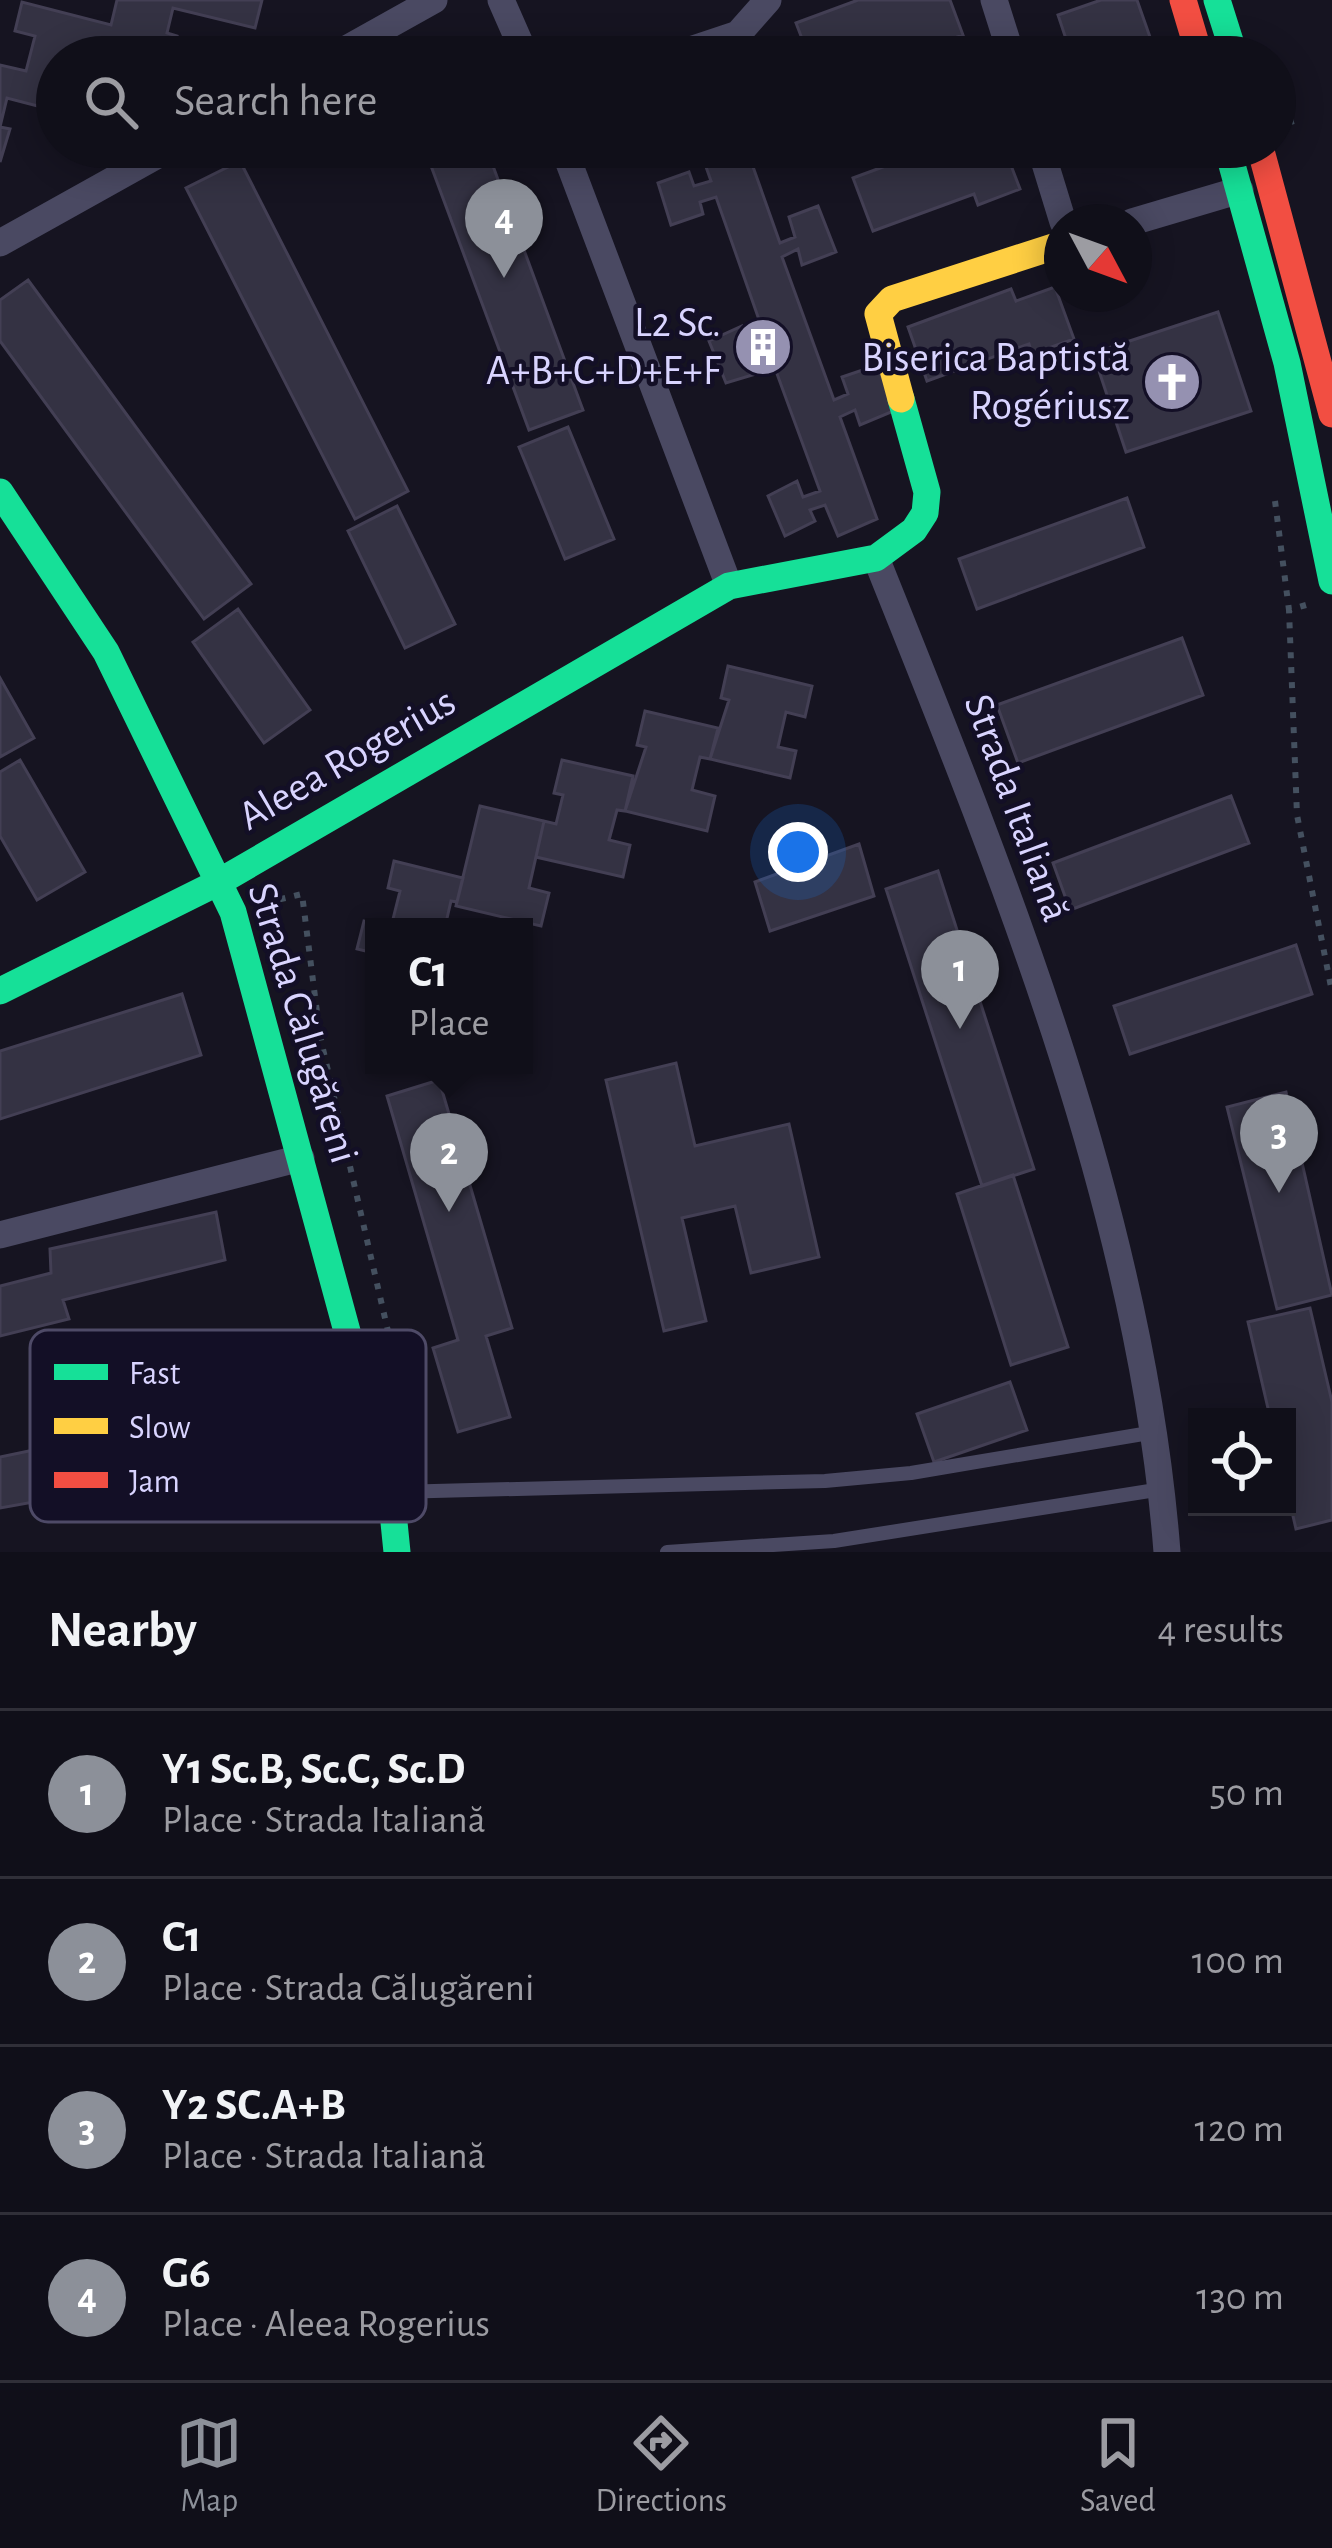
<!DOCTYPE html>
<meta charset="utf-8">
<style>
:root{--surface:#100f19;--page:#191822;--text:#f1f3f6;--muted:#9c9ca2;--line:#302f38;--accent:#8c9099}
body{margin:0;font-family:"Alegreya Sans",sans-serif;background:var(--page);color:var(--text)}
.controls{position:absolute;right:36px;bottom:36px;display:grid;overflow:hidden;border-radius:0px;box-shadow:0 6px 30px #0003}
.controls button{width:108px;height:108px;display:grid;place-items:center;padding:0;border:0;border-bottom:3px solid var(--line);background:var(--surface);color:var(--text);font:60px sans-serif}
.compass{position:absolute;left:1044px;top:204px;width:108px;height:108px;border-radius:50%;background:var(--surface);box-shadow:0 6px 30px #0003;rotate:131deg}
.you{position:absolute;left:798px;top:852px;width:42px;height:42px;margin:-30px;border:9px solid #fff;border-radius:50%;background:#1a73e8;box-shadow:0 0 0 18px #1a73e833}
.badge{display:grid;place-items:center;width:78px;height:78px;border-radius:50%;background:var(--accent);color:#fff;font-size:39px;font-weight:700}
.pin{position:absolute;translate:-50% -99px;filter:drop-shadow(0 3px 6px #0008)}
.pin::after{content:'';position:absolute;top:63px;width:42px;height:36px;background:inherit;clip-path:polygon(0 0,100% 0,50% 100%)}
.popup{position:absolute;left:365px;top:918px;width:168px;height:156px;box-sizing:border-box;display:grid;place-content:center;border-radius:0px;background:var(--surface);filter:drop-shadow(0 3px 9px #0005);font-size:39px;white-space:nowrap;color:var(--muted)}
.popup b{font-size:45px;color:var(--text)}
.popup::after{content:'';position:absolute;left:50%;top:100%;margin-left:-24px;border:24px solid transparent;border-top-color:var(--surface)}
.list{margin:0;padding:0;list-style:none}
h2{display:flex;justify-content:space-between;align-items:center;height:156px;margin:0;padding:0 48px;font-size:51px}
h2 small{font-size:39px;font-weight:400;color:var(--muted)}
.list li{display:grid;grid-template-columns:78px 1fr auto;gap:36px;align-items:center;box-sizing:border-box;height:168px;padding:0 48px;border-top:3px solid var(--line)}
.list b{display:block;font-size:45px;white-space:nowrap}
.list p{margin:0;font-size:39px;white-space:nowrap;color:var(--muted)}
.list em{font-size:39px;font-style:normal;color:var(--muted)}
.icon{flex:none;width:66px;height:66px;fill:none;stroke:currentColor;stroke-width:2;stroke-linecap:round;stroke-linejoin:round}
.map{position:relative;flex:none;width:1332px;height:1552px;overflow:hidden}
.search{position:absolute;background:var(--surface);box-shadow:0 6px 30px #0003;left:36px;right:36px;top:36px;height:132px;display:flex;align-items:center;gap:30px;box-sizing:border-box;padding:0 42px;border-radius:66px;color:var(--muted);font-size:45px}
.sheet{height:828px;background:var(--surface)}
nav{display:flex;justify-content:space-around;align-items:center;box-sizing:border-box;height:168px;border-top:3px solid var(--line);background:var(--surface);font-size:33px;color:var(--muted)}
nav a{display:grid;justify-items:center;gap:6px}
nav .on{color:var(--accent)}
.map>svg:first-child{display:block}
.building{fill:#343243;stroke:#433f54;stroke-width:3}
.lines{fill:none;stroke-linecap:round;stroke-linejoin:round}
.path{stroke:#44505f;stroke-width:6;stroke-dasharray:6 9;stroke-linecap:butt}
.lane{stroke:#4a4962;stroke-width:14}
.street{stroke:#4a4962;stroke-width:27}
.fast{stroke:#16e098;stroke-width:27}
.slow{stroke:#ffcf43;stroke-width:27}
.jam{stroke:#f24e42;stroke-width:27}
.labels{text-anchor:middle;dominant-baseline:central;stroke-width:9;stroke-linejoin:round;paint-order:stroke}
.poi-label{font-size:42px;fill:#d9d4ff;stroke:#130f26;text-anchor:end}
.street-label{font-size:42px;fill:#d9d4ff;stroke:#130f26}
.key{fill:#130f26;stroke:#4e4a67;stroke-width:3}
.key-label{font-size:33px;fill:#d9d4ff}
</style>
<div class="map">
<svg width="1332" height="1552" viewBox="0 0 1332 1552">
<rect width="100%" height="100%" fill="#161421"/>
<path class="building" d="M117 0H262L255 28 173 8 167 33 177 36 172 57H118L93 51 91 57H57V111L7 98 0 127 10 129 0 162V65L26 71 35 36 15 31 22 2 111 25Z
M858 0H950L963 35 921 50 918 40 870 57H809L796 23Z
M1101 0H1137L1157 57H1072L1058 15Z
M424 147H486L583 410 529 430Z
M699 147H746L780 243 795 237 789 217 818 206 836 252 802 265 798 249 782 257 834 400 848 394 842 377 877 365 896 410 860 425 855 410 840 417 877 519 838 536 825 505 810 510 815 521 785 536 768 496 797 481 803 497 820 491 769 352 753 357 759 373 726 383 709 341 742 326 749 340 764 334 716 197 700 202 703 214 671 225 658 183 689 172 694 186 711 181Z
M937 147 962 151 1004 147 1020 189 978 205 974 194 873 231 853 178Z
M240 161 408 491 355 519 186 188Z
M28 280 251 584 204 619 0 341V300Z
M1055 287 1074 339 1032 354 1029 344 927 381 908 327 1011 289 1016 301Z
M1218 312 1251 411 1126 452 1093 353Z
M568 427 614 539 565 559 519 447Z
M1127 498 1144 547 977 609 959 559Z
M397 506 455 624 405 648 348 531Z
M238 609 310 710 264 743 193 642Z
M1182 638 1203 695 1018 763 997 705Z
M728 666 812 686 805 717 786 712 778 747 796 751 790 778 710 759 729 700 721 698Z
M0 678 34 738 0 757Z
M645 711 718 728 710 759 700 757 692 790 715 796 707 831 625 811 646 747 637 745Z
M20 760 85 872 37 900 0 836V772Z
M562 760 633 776 625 811 617 810 609 840 630 845 623 877 536 857 544 821 556 824 563 795 554 793Z
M1231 796 1249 843 1070 910 1053 863Z
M480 806 544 821 529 888 549 893 541 926 456 906Z
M859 844 874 896 770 931 755 882Z
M394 861 463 878 457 902 451 901 445 927H374V953L357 949 364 921 391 927 400 891 388 888Z
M938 871 1034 1169 982 1186 886 889Z
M1296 945 1312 994 1130 1054 1114 1006Z
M182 994 201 1055 0 1119V1051Z
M676 1063 695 1146 789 1124 819 1257 751 1273 735 1206 682 1218 706 1321 664 1331 606 1080Z
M439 1080 512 1328 486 1336 510 1417 458 1432 433 1348 458 1340 387 1096Z
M1286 1092 1332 1295 1277 1309 1227 1107Z
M1013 1175 1068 1347 1011 1365 957 1194Z
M216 1212 225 1260 63 1300 69 1319 0 1336V1286L51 1273 50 1249Z
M1310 1308 1332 1402V1520L1296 1529 1287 1490V1417H1270L1248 1322Z
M1010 1382 1027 1430 934 1462 917 1414Z
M256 1383 270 1429 109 1462 106 1489 0 1508V1457L91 1438 90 1415Z"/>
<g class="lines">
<path class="path" d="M1275 61 1292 126
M1275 501 1289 610
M1306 605 1289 610 1297 815 1332 992
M265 903 302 894 320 1036 396 1366"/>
<path class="lane" d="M396 1492 825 1481 911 1473 1155 1432
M667 1552 834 1541 1162 1489"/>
<path class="street" d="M501 0 526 57
M994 0 1012 57
M332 57 434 0
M669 57 738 34 768 0
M563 147 729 586
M1040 147 1063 222
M1132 222 1240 190
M0 243 172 147
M876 558C1002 872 1141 1212 1167 1552
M0 1235 301 1158"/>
<path class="fast" d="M1217 0 1235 57
M1227 147 1287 363 1332 581
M0 492 106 652 233 912 391 1493 397 1552
M0 991 219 882 729 586 876 558 914 530 925 513 927 492 901 399"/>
<path class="slow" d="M901 399 878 314 892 299 1062 244"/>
<path class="jam" d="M1183 0 1200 57
M1260 147 1332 414"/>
</g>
<defs>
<symbol id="building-disc" viewBox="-11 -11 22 22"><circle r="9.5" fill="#9591b1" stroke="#130f26"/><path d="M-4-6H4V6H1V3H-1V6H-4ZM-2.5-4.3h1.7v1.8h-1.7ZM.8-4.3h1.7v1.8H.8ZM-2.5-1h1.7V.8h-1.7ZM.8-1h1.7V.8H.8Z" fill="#fff"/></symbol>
<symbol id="church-disc" viewBox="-11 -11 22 22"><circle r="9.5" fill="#9591b1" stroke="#130f26"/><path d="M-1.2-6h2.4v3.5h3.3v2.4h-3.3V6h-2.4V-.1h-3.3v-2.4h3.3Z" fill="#fff"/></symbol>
</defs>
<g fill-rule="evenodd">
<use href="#building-disc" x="730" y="314" width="66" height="66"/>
<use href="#church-disc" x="1139" y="349" width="66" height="66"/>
</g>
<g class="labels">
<g class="poi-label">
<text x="721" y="323">L2 Sc.<tspan x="721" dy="48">A+B+C+D+E+F</tspan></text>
<text x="1130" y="358">Biserica Baptistă<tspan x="1130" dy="48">Rogériusz</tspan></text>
</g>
<g class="street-label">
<text transform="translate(347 759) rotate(-30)">Aleea Rogerius</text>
<text transform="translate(1017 808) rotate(70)">Strada Italiană</text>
<text transform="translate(303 1023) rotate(73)">Strada Călugăreni</text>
</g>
</g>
<rect x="30" y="1330" width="396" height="192" rx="18" class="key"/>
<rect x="54" y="1364" width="54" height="16" fill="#16e098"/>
<rect x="54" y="1418" width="54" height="16" fill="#ffcf43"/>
<rect x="54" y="1472" width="54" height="16" fill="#f24e42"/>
<g class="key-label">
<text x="129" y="1384">Fast</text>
<text x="129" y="1438">Slow</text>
<text x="129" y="1492">Jam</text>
</g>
</svg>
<div class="controls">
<button><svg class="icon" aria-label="locate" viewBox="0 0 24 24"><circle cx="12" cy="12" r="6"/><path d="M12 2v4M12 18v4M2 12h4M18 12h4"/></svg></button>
</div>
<svg class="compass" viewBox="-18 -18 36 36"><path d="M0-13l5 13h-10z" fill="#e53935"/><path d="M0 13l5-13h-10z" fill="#9c9ca2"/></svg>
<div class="you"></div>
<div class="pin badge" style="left:960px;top:1029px">1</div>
<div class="pin badge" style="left:449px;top:1212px">2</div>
<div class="popup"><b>C1</b>Place</div>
<div class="pin badge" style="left:1279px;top:1193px">3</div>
<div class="pin badge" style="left:504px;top:278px">4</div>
<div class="search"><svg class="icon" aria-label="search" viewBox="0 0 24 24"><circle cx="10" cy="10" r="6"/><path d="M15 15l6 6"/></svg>Search here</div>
</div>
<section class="sheet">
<h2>Nearby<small>4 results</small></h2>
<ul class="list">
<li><span class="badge">1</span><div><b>Y1 Sc.B, Sc.C, Sc.D</b><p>Place · Strada Italiană</p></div><em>50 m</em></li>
<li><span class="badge">2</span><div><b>C1</b><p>Place · Strada Călugăreni</p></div><em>100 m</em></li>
<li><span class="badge">3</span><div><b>Y2 SC.A+B</b><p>Place · Strada Italiană</p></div><em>120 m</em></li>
<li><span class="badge">4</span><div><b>G6</b><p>Place · Aleea Rogerius</p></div><em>130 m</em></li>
</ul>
</section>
<nav>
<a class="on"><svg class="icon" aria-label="map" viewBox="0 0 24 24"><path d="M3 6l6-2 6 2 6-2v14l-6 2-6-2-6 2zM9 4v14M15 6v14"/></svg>Map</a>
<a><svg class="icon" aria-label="directions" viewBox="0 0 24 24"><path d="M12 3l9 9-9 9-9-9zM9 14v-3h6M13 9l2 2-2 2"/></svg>Directions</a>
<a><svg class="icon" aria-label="saved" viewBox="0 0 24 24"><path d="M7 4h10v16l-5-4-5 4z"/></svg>Saved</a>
</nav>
